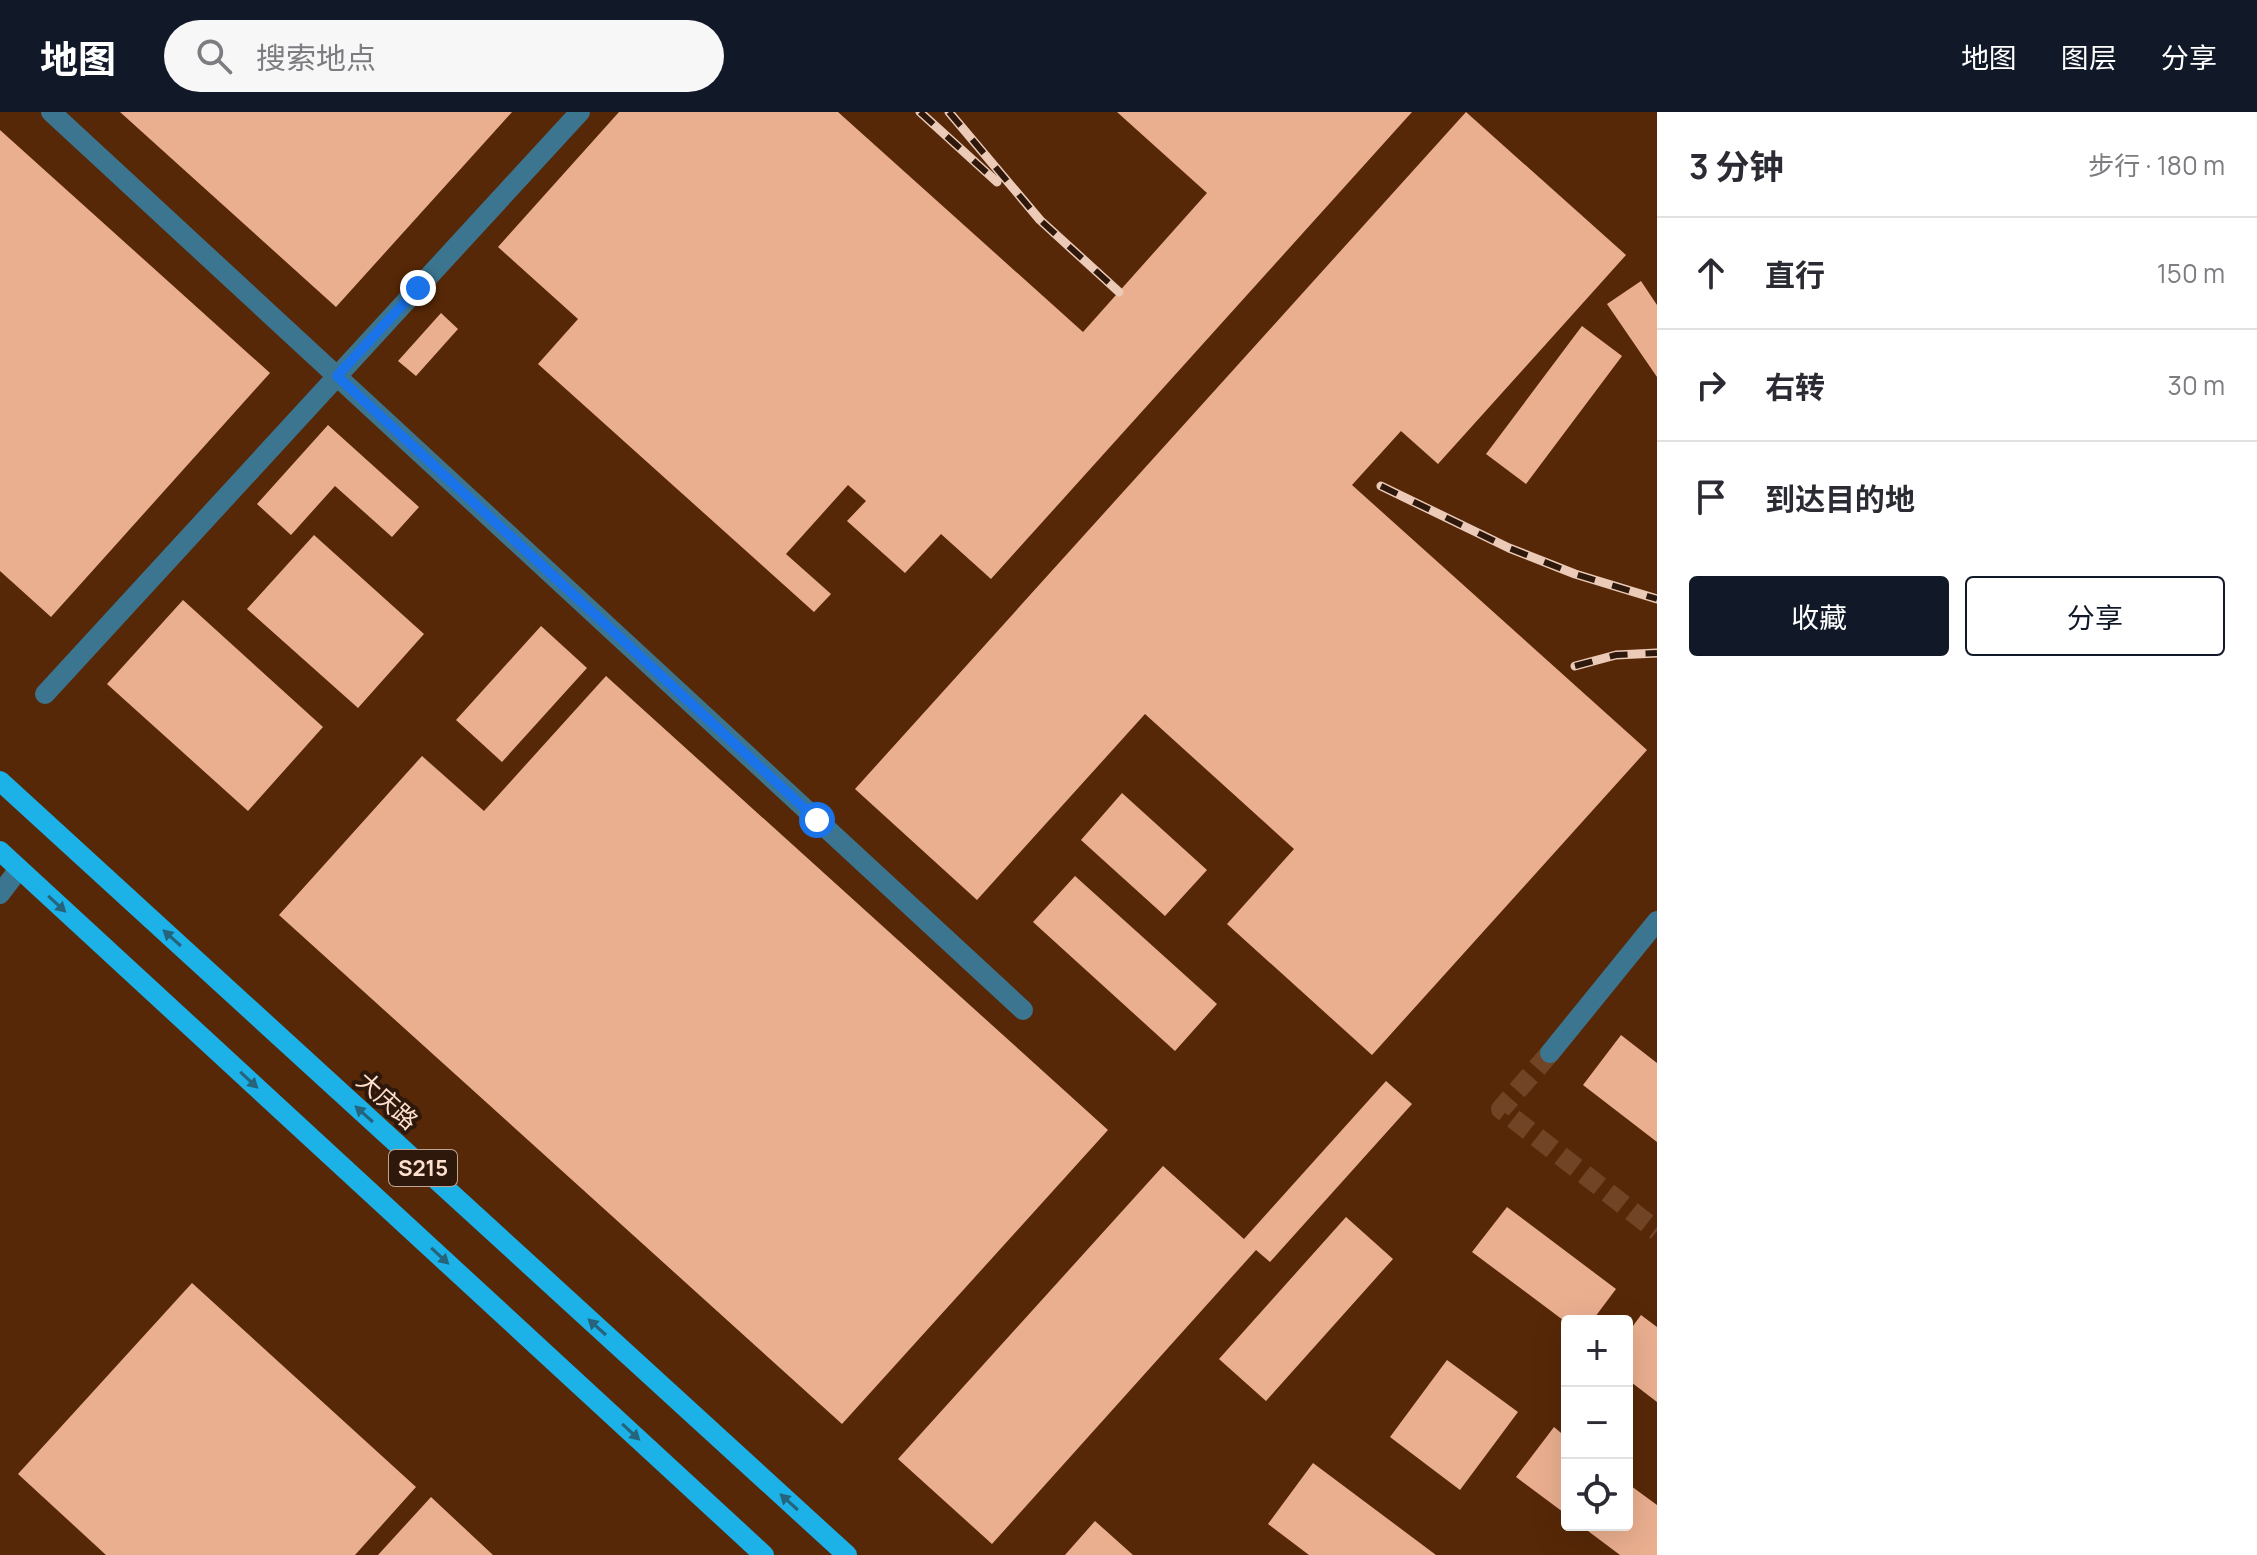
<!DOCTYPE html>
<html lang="zh">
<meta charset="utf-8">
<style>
:root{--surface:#fff;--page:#f7f7f7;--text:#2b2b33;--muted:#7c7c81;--line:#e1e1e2;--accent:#111827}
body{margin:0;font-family:Manrope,"Noto Sans SC",sans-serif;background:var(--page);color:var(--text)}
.controls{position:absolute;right:24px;bottom:24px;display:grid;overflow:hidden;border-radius:8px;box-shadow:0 8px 32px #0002}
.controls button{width:72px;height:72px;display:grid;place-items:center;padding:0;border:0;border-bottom:2px solid var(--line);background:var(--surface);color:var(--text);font:40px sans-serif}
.stop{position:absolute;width:24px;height:24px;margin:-18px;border:6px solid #1a73e8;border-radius:50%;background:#fff}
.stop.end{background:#1a73e8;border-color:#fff;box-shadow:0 2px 8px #0008}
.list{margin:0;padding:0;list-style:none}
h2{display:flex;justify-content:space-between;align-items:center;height:104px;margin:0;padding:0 32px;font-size:34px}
h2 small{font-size:26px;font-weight:400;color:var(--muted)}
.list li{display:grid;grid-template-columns:52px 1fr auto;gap:24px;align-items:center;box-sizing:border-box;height:112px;padding:0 32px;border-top:2px solid var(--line)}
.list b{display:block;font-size:30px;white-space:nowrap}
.list em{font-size:26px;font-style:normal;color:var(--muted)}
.actions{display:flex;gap:16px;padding:24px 32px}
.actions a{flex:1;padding:18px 0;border:2px solid var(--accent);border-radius:8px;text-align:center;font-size:28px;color:var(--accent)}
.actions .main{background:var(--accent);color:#fff}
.icon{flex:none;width:44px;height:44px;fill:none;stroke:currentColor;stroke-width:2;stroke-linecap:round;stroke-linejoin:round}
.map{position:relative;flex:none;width:1657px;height:1443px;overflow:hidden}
header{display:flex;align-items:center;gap:48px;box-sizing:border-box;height:112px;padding:0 40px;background:var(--accent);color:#fff}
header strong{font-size:38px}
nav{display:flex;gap:44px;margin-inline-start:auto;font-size:28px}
.search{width:560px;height:72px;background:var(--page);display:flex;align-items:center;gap:20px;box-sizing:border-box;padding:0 28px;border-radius:44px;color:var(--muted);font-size:30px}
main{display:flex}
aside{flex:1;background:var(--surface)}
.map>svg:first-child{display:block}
.building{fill:#eaaf8f}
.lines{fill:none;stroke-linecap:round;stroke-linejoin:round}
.minor-tunnel{stroke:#704425;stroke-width:20;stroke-dasharray:20 10;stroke-linecap:butt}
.minor{stroke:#3c758f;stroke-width:20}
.major{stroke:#1cb1e7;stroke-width:20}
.rail-casing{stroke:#ebcab7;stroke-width:9}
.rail{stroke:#2e180c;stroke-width:6;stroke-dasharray:18;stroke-linecap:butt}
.oneway{fill:#25647a}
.route{stroke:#1a73e8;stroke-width:10}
.labels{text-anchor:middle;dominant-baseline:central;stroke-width:8;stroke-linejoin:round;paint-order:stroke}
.shield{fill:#2e180c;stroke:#c0a494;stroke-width:2}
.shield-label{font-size:22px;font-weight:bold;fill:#ffe0cf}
.street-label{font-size:24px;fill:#ffe0cf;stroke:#2e180c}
</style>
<header>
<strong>地图</strong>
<div class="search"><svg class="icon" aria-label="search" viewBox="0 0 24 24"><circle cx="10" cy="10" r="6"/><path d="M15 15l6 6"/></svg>搜索地点</div>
<nav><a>地图</a><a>图层</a><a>分享</a></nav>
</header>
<main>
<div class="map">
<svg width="1657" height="1443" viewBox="0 0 1657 1443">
<rect width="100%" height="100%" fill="#572807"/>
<path class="building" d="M120 0H512L336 195Z
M619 0H838L1083 220 1207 81 1117 0H1412L991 467 941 422 905 461 847 409 866 389 848 373 786 442 831 482 814 500 538 252 578 207 498 135Z
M1466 0 1626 143 1438 352 1401 319 1352 373 1647 638 1372 943 1227 812 1294 737 1145 602 977 788 855 677Z
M0 18 270 261 51 505 0 459Z
M1641 169 1657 193V265L1607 192Z
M441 201 458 217 416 264 398 249Z
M1582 214 1622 244 1526 372 1486 342Z
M328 313 419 395 392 425 335 374 291 423 257 392Z
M314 423 424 522 358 596 247 497Z
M183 488 323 615 248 699 107 572Z
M541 514 587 556 502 650 456 608Z
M606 564 1108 1018 842 1312 279 803 422 644 484 699Z
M1122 681 1207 758 1165 804 1081 728Z
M1075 764 1217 892 1175 939 1033 810Z
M1621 923 1657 951V1030L1583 973Z
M1386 969 1412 992 1270 1150 1256 1138 992 1432 898 1347 1163 1054 1244 1127Z
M1507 1095 1616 1177 1592 1209H1567V1211L1472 1140Z
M1346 1105 1393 1147 1266 1289 1219 1247Z
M192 1171 416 1375 355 1443H106L18 1362Z
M1641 1203 1657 1215V1290L1627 1267V1222Z
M1447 1248 1518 1300 1460 1378 1390 1325Z
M1554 1315 1567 1326V1403L1516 1365Z
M1313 1351 1436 1443H1309L1268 1412Z
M1627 1371 1657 1393V1443H1620L1580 1413H1627Z
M431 1385 493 1443H378Z
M1095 1409 1133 1443H1065Z"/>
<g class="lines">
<path class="minor-tunnel" d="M1550 941 1501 997 1657 1119"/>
<path class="minor" d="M51 0 1023 898
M45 582 580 0
M0 782 19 757
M1550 941 1657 809"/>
<path class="major" d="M0 669 847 1443
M0 739 764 1443"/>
<defs>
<path id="rail" d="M920 0 997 70
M949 0 1040 108 1119 180
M1381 374 1509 436 1575 462 1657 487
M1575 554 1616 543 1657 541"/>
</defs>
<use href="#rail" class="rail-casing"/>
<use href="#rail" class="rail"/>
</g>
<defs><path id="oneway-solid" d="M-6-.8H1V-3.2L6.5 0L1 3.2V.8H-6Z" transform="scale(2)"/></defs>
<g class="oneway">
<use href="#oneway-solid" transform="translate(57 792) rotate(43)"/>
<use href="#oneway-solid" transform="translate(172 826) rotate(-138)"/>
<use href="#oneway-solid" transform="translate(249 968) rotate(43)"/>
<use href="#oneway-solid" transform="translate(364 1002) rotate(-138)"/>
<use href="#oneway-solid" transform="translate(440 1144) rotate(43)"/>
<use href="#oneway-solid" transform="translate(597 1215) rotate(-138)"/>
<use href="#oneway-solid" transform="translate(631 1320) rotate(43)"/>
<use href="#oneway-solid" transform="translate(789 1390) rotate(-138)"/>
</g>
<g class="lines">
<path class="route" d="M418 176 337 264 817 708"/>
</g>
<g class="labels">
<rect class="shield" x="389" y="1038" width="68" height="36" rx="6"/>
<g class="shield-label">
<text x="423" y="1056">S215</text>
</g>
<g class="street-label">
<text transform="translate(388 988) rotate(42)">大庆路</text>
</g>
</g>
</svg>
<div class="controls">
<button>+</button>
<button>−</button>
<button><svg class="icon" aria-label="locate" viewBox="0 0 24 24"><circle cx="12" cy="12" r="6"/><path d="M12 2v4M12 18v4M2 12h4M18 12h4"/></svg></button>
</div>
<div class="stop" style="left:817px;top:708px"></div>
<div class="stop end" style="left:418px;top:176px"></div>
</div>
<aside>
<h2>3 分钟<small>步行 · 180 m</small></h2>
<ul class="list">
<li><svg class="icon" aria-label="ahead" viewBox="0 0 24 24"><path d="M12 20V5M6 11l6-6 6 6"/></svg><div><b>直行</b></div><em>150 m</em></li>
<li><svg class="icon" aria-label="right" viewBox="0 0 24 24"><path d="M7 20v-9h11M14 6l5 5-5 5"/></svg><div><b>右转</b></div><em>30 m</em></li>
<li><svg class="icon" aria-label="arrive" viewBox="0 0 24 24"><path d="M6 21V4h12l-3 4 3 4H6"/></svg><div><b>到达目的地</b></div></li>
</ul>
<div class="actions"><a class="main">收藏</a><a>分享</a></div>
</aside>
</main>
